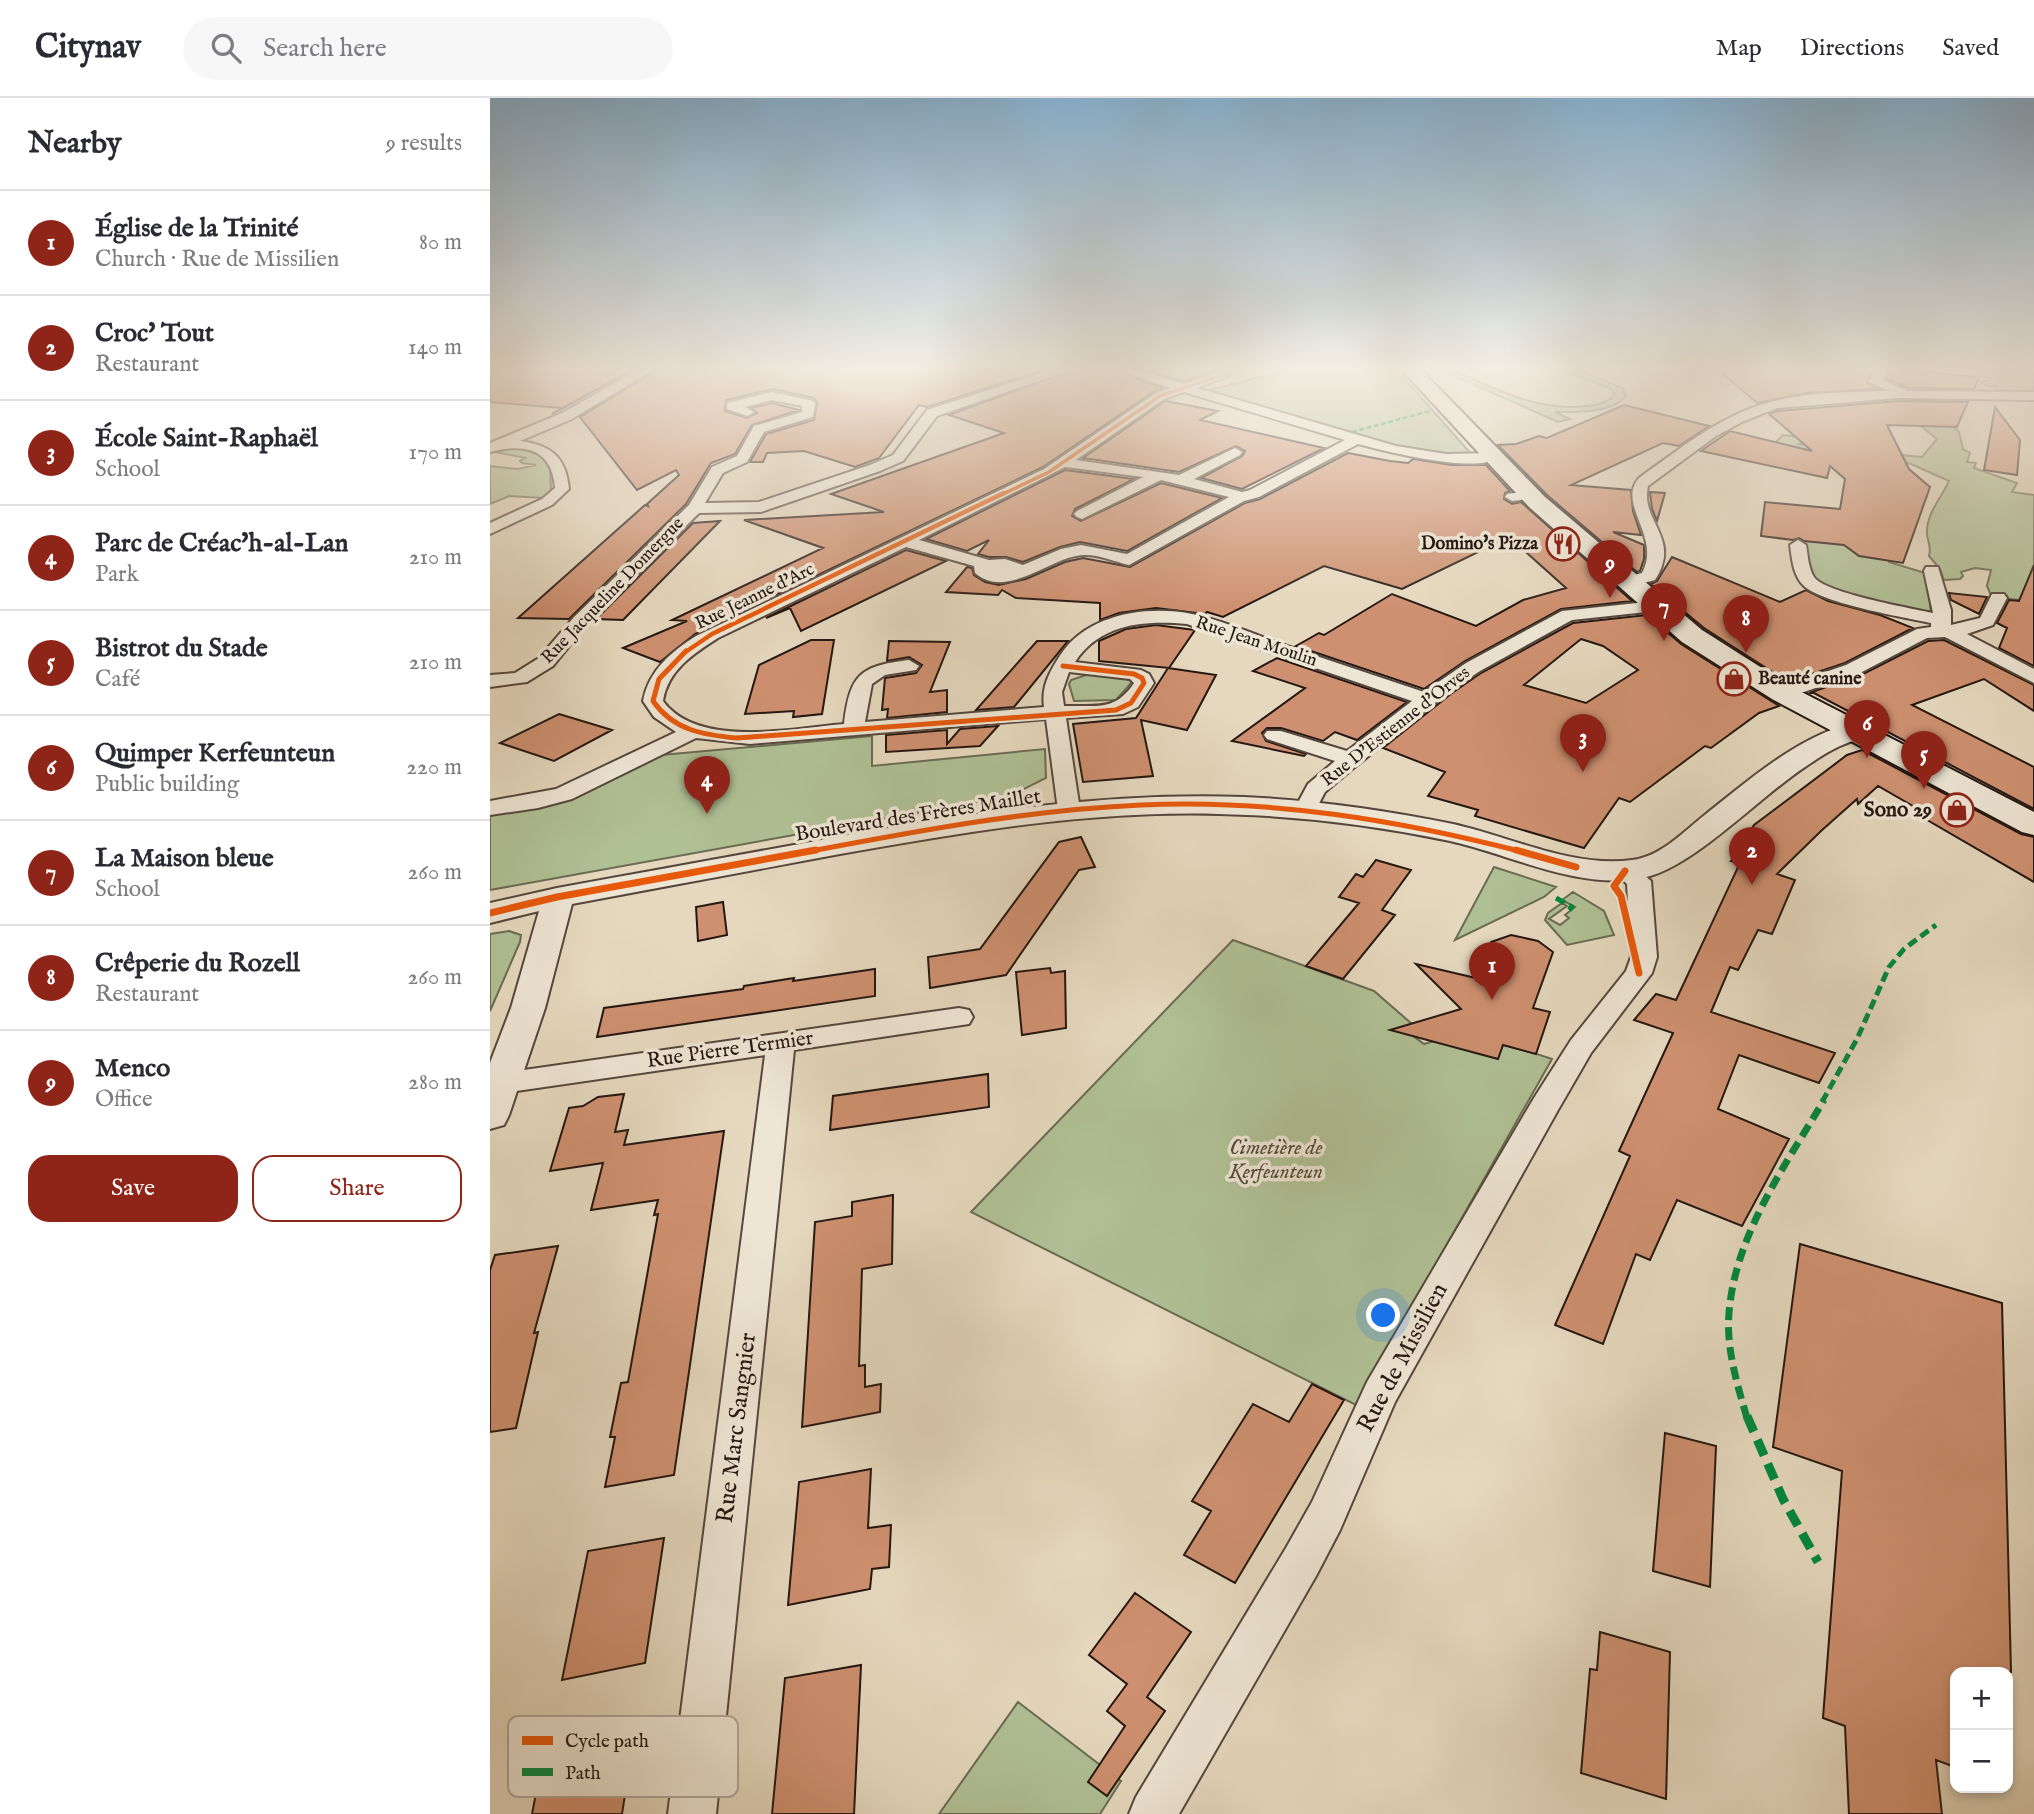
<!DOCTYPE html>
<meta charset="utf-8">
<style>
:root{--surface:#fff;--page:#f7f7f7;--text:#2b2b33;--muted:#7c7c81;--line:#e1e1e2;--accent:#8f2418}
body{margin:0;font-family:"IM FELL English",serif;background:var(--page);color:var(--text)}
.controls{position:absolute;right:21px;bottom:21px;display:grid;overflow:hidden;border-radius:14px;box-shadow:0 4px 10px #0003}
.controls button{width:63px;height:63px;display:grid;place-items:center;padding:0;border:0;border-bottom:2px solid var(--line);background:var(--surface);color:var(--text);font:35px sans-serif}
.you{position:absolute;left:894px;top:1218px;width:24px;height:24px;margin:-18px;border:5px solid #fff;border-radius:50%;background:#1a73e8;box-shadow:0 0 0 10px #1a73e833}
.badge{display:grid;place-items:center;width:46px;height:46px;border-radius:50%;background:var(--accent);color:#fff;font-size:23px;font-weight:700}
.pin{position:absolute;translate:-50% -58px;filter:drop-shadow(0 2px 4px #0008)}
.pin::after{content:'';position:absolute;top:37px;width:24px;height:21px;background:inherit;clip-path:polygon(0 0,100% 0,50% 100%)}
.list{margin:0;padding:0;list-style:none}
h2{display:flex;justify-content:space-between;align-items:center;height:91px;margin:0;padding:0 28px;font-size:30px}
h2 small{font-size:23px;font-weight:400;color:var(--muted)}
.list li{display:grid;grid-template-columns:46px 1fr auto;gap:21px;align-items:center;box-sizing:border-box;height:105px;padding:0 28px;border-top:2px solid var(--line)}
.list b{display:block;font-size:26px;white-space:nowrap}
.list p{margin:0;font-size:23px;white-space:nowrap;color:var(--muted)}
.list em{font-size:23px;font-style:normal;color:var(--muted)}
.actions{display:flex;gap:14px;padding:21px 28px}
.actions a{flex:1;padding:16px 0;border:2px solid var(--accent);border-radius:21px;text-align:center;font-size:24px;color:var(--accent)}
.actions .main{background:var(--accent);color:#fff}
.icon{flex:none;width:38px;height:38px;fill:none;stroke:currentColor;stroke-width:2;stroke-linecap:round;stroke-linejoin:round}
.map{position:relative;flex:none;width:1544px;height:1716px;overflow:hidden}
header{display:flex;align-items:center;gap:42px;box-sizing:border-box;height:98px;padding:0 35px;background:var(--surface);border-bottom:2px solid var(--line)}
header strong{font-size:33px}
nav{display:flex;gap:38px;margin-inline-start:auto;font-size:24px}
.search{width:490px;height:63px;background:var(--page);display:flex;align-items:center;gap:18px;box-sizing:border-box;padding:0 24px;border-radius:38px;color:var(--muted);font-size:26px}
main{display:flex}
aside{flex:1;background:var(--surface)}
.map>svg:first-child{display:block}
.green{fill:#b0c095;stroke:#6a6c54;stroke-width:2}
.building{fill:#ce9070;stroke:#251712;stroke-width:2;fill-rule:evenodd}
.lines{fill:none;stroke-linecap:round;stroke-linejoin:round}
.minor-casing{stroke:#55473d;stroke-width:4}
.tertiary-casing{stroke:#55473d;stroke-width:4}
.secondary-casing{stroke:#251712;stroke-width:4}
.minor{fill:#eee6d5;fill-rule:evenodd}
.tertiary{fill:#eee6d5;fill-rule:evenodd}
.secondary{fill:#eee6d5;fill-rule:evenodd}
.quiet-far3{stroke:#00873e;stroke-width:2.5;stroke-dasharray:5 2.5;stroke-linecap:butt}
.quiet-far2{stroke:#00873e;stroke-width:5;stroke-dasharray:10 5;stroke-linecap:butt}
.quiet-far1{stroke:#00873e;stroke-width:7;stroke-dasharray:13 7;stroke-linecap:butt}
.quiet{stroke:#00873e;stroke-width:9;stroke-dasharray:17 9;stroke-linecap:butt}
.cycleway-far3-casing{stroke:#eee6d5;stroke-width:6}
.cycleway-far2-casing{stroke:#eee6d5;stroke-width:7}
.cycleway-far1-casing{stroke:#eee6d5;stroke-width:9}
.cycleway-casing{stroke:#eee6d5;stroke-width:11}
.cycleway-far3{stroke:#e8590c;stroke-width:3.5}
.cycleway-far2{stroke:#e8590c;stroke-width:4.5}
.cycleway-far1{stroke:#e8590c;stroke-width:5}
.cycleway{stroke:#e8590c;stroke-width:7}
.labels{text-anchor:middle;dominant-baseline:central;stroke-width:7;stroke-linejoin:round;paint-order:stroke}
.far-poi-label{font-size:18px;font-weight:bold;fill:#251712;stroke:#eee6d5;text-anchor:end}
.far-street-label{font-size:18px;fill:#251712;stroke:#eee6d5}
.poi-label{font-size:21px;font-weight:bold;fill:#251712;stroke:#eee6d5;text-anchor:end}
.street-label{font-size:21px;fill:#251712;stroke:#eee6d5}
.park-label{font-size:21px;font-style:italic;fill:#4f4a39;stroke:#eee6d5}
.near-street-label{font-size:24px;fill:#251712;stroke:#eee6d5}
.key{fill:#eee6d5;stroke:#b2a89a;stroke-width:2}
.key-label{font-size:19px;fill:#251712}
</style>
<header>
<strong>Citynav</strong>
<div class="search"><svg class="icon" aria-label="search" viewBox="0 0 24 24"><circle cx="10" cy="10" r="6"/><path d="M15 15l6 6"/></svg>Search here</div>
<nav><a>Map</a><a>Directions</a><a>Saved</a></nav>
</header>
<main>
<aside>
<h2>Nearby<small>9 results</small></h2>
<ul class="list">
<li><span class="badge">1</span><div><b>Église de la Trinité</b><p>Church · Rue de Missilien</p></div><em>80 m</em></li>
<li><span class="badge">2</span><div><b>Croc' Tout</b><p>Restaurant</p></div><em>140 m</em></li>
<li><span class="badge">3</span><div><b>École Saint-Raphaël</b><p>School</p></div><em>170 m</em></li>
<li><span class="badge">4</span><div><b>Parc de Créac'h-al-Lan</b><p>Park</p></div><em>210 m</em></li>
<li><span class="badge">5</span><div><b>Bistrot du Stade</b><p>Café</p></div><em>210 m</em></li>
<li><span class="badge">6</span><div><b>Quimper Kerfeunteun</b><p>Public building</p></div><em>220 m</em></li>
<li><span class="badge">7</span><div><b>La Maison bleue</b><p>School</p></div><em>260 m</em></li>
<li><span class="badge">8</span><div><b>Crêperie du Rozell</b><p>Restaurant</p></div><em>260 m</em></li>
<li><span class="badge">9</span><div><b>Menco</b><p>Office</p></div><em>280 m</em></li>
</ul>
<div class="actions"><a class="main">Save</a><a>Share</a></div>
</aside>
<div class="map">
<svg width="1544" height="1716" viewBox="0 0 1544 1716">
<rect width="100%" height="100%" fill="#e5d8be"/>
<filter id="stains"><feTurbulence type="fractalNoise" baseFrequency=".00286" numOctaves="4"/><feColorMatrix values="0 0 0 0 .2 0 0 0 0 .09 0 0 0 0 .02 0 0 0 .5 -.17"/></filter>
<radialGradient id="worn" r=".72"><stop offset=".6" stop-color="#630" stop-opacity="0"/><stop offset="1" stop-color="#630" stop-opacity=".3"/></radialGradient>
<path class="green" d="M802 271H906L983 358 965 359 912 350 716 293Z
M949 271H960C1005 290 1046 314 1096 308 1107 307 1118 305 1125 296L1120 290 1070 271H1084L1133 290 1136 298C1120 316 1087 314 1065 314L1080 321 1068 324Z
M1495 271H1544V293H1505L1506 288H1497L1489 283H1499L1501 280 1479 277 1499 273Z
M1425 299 1439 301 1442 309 1469 334 1473 351 1480 355 1477 364 1486 365 1484 370 1527 385 1522 394 1544 397V503L1519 501 1513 506 1503 502 1497 488 1501 472 1485 470 1471 474 1473 478 1470 481 1454 482 1450 471 1439 458C1442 448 1437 444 1437 435 1436 416 1452 399 1459 383L1421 366 1408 363 1278 352 1293 337 1309 339 1316 343 1309 346 1326 349 1432 359 1447 341 1432 329 1435 327 1436 313Z
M26 349 53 358 60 371 61 392 54 400 19 398 0 406V368L28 371 46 367 32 365 30 363 35 360 0 353Z
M1312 443 1353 444 1402 454 1399 464 1435 475 1441 512 1438 516 1363 499 1328 488 1318 471Z
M599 576 633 579 642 584 626 602 584 603 579 586 581 582Z
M382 638V668L555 651 556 680 520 698 0 792V717L46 710 95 694 171 657Z
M1004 769 1066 789 1054 799 965 842Z
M1083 794 1114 813 1124 837 1077 847 1055 822 1058 815 1072 805 1077 808 1059 821 1070 827 1079 820 1075 817 1085 809 1072 802Z
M19 833 31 837 30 844 0 913V836Z
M743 842 884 893 922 926 918 934 934 946C968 933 1027 949 1062 961L866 1307 481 1114Z
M528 1604 631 1683 610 1716H449Z"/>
<path class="building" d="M0 271H144L62 316 72 310 0 304Z
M168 271H556L437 309 429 307 389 360 365 369 314 353 277 355 273 364H260L276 336 324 322 327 305 324 300 283 291 236 302 235 313 257 320 267 315 262 310 282 305 309 312 262 327 245 356 221 365 196 406 79 521 28 520 155 407 158 408 157 406 189 377 186 372 147 392 90 319Z
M585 271H622L673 290 665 293 553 369 205 536 170 564 133 550 197 523 182 522 333 450 254 422 394 414 341 396 514 335 459 317Z
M653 271H729L694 283Z
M1227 271H1382L1377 285 1388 291 1317 295 1267 305Z
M1399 271H1419L1489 280 1484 291 1419 290 1396 281Z
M675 303 728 313 710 322 834 350 752 391 711 380 752 358 755 353 746 348 689 374 593 360Z
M1408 303 1478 304 1467 329 1397 327 1419 371 1440 389 1413 465 1369 458 1354 447 1314 443 1309 440 1303 442 1271 438 1275 404 1350 411 1355 381 1340 368 1337 380 1211 353 1240 333 1322 353 1279 316 1288 313Z
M1134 307 1219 328 1189 348 1173 345 1081 387 1141 392 1143 413 1151 437 1123 434 1154 447V461L1150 473 1147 474 1057 397 1008 347 1026 346 1049 338 1057 340Z
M1505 309 1530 342 1527 377 1494 372Z
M858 355 900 363 918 365 923 361 962 367H996L1020 393 1015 395 1014 401 1022 406 1031 404 1142 503 1071 511 975 563 934 591 806 548 829 535 834 537 902 496 986 528 1033 502 1076 490 1019 439 912 491 834 468 733 519 717 514 715 516 666 510 629 515 610 522V505L526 500 512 492 508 497 456 494 477 469 482 470 484 477 495 484 509 487 536 481 575 464 593 460 640 469 755 405 770 401Z
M575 372 644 381 585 411 582 418 591 423 671 385 732 400 637 453 590 444 570 449 533 464 516 459H499L488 456 499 442 477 453 436 441Z
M1160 394 1175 395 1167 423 1162 411Z
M230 423 133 522 106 521 203 425Z
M416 452 456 463 311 533 300 510 276 520Z
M1182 459 1290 504 1316 492 1338 503 1390 517 1423 530 1355 565 1298 584 1214 530 1161 486 1167 483Z
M1544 467V568L1509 550 1517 530 1507 525 1519 502 1529 503Z
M1459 495 1497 499 1489 516 1461 502Z
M1157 517 1191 546 1289 608 1269 615 1221 650 1215 648 1140 704 1129 700 1094 750 985 718 988 712 938 698 955 674 893 650 962 595 991 575 1083 525ZM1091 541 1113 548 1148 572 1096 605 1034 587Z
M666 527 705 532 679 570 609 563V543L636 531Z
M321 542H344L332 616 303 619 304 613 255 616 269 567Z
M1454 542 1544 587V613L1494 581 1422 607 1544 669V711L1324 595H1319L1371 577 1438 543Z
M399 543 460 544 440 594 457 592V614L397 620 398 611 392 612 395 580 426 575 432 567 419 559 397 563Z
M547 543H578L524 609 486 612Z
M787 560 917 604 867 642 845 634 833 643 791 630H777L772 635 776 643 816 656 814 658 742 643 815 590 763 573Z
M678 570 726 577 697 632 651 622 663 678 593 684 583 626 646 620Z
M69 616 122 632 64 663 10 645Z
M508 628 490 648 396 654V637L457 632V646L470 631Z
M1372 652 1531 736 1544 739V784L1432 719 1435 715 1388 688 1368 706 1367 701 1331 733 1287 776 1305 782 1282 836 1268 832 1248 872 1240 869 1221 914 1345 955 1329 985 1249 957 1228 1011 1299 1041 1252 1128 1187 1102 1160 1162 1146 1156 1113 1246 1065 1227 1140 1058 1129 1053 1183 935 1144 922 1166 896 1186 902 1250 765 1241 763 1264 727 1357 657Z
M591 739 605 769 589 772 516 877 440 890 438 859 490 851 569 744Z
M886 762 921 772 892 812 905 817 853 881 816 868 869 805 849 799 866 776 873 779Z
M233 804 237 837 208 843 206 809Z
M1021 837 1048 843 1063 854 1043 910 1060 914 1046 956 1013 947 1008 961 900 932 971 911 926 866 986 880 1001 844Z
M560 870 561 875 575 873 576 930 532 937 526 874Z
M385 871V898L107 939 114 910 253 891 254 888 304 880 303 883Z
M498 976 499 1009 340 1032 343 998Z
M134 996 125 1034 138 1032 134 1047 234 1033 184 1377 115 1389 125 1339H120L131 1285 138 1284 168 1116 164 1117 168 1102 101 1112 113 1065 60 1073 79 1010 93 1008 108 999Z
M403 1097 402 1166 372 1171 369 1268 375 1267V1289L391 1286 390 1314 312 1329 325 1124 362 1118V1104Z
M1310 1146 1512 1205 1521 1574H1465V1669L1446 1662 1452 1716H1359L1355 1628 1333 1620 1352 1373 1283 1349Z
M68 1148 44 1235 48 1234 26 1330 0 1334V1172L5 1157Z
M822 1286 854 1302 745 1485 694 1457 721 1413 702 1403 763 1306 799 1324Z
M1175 1335 1226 1348 1220 1489 1163 1473Z
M381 1371 378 1430 401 1427 399 1469 382 1471 380 1491 298 1507 309 1384Z
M174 1440 155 1565 72 1582 98 1453Z
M645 1495 701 1534 657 1599 675 1613 617 1698 598 1684 635 1628 617 1613 637 1586 599 1557Z
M1110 1534 1180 1554 1176 1701 1091 1675 1100 1571 1107 1572Z
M371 1567 364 1716H282L295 1580Z
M145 1633 132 1716H42L54 1654Z"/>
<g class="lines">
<defs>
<path id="minor" d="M150 271H165L82 321 30 343C61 347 76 359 79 391L62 407 0 436V425L52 401 65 390C62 350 34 345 0 354V345L72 315Z
M565 271H583L447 318 413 363 390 373 271 414 209 415 96 527 63 568 37 584 0 589V577L25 575 49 560 84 519 199 407 222 369 247 358 264 328 312 314V308L282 302 255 309 264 314 258 318 237 311V305L282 294 323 303 325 306 323 319 274 334 257 364 233 375 215 405 269 404 380 367 403 357 437 312Z
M624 271H643L694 286 738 271H756L707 290 906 348 956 356 1002 355 1009 359C989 377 894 353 868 346L769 399 754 403 639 467C622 463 603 454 586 458 555 464 515 501 485 475L484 468 416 449 228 540C203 556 178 572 173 603 208 651 303 630 354 626 360 576 370 568 419 562L429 568 426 572 395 577 382 586 375 624 554 609C551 588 560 573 571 556 598 516 657 507 702 516 736 523 770 539 803 550 846 565 890 579 934 594L976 565 1072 513 1166 503 1175 508 1166 513 1082 522 990 573 960 593 861 672 835 694 823 717H807L804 712 818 686 845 663 777 641 774 637 777 633H791L857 653 922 603 697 526C656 522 610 525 585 564L651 572 659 576 664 585 648 609 633 616 576 620 590 712 587 717H571L568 712 556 621 260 646 206 640 82 701 48 710 0 717V703L66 691 186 634 164 619 153 603C159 572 181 554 206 538L554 371 666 295 681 290ZM694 294 855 342 760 392 752 394 704 381 750 357 752 354 745 350 689 377 586 362 674 301ZM575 369 653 379 587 413 584 416 587 419 592 421 671 382 739 399 637 456 591 447 571 451 533 467 515 461 499 462 429 442ZM579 574 640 581 644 585C625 614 606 607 574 608L572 594Z
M1385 271H1397L1392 282 1418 293 1544 294V302L1408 300 1287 310 1252 324 1226 338 1158 388C1150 424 1192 440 1165 482L1139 489 1133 488 1130 484 1133 480 1152 475C1172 439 1126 406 1149 380 1188 352 1225 322 1270 307 1310 294 1358 294 1400 293L1379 284Z
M1040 393 1045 394 1047 397 1045 400 1022 403 1015 399 1017 396Z
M1308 442 1316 447C1318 457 1318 470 1324 479 1335 495 1420 510 1443 515L1434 473 1436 469H1448L1461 512V527L1490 520 1502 496H1514L1517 500 1503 527 1477 536 1544 571V585L1455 539 1437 540 1370 575 1299 599H1285L1282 595 1285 591 1356 567 1427 531 1441 529V525C1413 519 1334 506 1314 488 1303 478 1302 461 1300 447Z
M1135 766 1144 768 1161 783 1167 859 1162 875 1101 955 1068 1012 905 1304 850 1432 826 1478 689 1716H639L646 1699 796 1450 822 1404 877 1284 1044 1000 1081 942 1136 873 1141 859 1137 786 1123 773 1126 768Z
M469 910 479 912 483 919 479 926 304 952 226 1716H178L275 957 12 995 2 992 0 980 12 975Z"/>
<path id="tertiary" d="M1366 624 1375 626 1379 632C1371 643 1355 644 1344 651 1334 656 1324 663 1315 669 1269 699 1203 770 1153 780 1088 792 1022 757 960 743 894 729 825 720 757 717 619 709 485 732 350 756 261 773 171 789 82 806L55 910 19 1017 14 1027 0 1031V965L21 910 49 813 0 825V805L67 790C159 773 250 757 342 740 479 715 614 694 754 699 824 702 895 712 963 726 1021 739 1083 770 1142 762 1171 759 1194 733 1216 716 1261 680 1309 638 1366 624Z"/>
<path id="secondary" d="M911 271H930L1055 399 1212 532 1302 589 1544 714V737L1532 734 1282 601 1192 544 1039 409Z"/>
</defs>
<use href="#minor" class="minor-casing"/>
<use href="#tertiary" class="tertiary-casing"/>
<use href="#secondary" class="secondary-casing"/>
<use href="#minor" class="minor"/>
<use href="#tertiary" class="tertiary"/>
<use href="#secondary" class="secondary"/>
<path class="quiet-far3" d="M862 334 940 313"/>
<path class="quiet-far2" d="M1066 800 1082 809 1079 812
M1332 1004 1367 941 1399 869 1414 851 1446 827"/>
<path class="quiet-far1" d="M1257 1320C1247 1286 1236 1250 1239 1215 1245 1137 1295 1068 1334 1002"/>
<path class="quiet" d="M1257 1318 1293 1401 1328 1464"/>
<defs>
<path id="cycleway-far3" d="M511 397 559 374 670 298 750 271"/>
<path id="cycleway-far2" d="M194 555 222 536 514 395"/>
<path id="cycleway-far1" d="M196 553 169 581 163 603C183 632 213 637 247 640L626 612 641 605 654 585 652 580 644 576 573 568
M316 754C427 733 538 712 651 707 780 701 908 722 1033 754"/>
<path id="cycleway" d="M1026 752 1086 769
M1135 773 1124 788 1131 798 1149 875
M0 815 67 799 326 752"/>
</defs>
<use href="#cycleway-far3" class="cycleway-far3-casing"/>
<use href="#cycleway-far2" class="cycleway-far2-casing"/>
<use href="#cycleway-far1" class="cycleway-far1-casing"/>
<use href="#cycleway" class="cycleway-casing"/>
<use href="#cycleway-far3" class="cycleway-far3"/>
<use href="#cycleway-far2" class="cycleway-far2"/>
<use href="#cycleway-far1" class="cycleway-far1"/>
<use href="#cycleway" class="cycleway"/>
</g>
<linearGradient id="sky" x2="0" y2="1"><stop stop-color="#89b5d6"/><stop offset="0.53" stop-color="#f3ede2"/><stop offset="1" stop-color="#f3ede2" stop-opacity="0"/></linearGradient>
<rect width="1544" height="511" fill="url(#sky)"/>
<defs>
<symbol id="restaurant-ring" viewBox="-11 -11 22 22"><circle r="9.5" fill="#eee6d5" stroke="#8f2418" stroke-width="1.5"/><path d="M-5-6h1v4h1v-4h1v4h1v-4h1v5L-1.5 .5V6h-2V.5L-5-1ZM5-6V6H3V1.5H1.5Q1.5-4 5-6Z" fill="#8f2418"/></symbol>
<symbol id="shop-ring" viewBox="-11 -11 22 22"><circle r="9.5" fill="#eee6d5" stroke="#8f2418" stroke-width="1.5"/><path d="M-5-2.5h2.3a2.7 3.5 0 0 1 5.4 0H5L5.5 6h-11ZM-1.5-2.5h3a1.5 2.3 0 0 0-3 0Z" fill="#8f2418"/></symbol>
</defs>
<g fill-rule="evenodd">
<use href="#restaurant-ring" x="1054" y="427" width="38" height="38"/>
<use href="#shop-ring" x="1225" y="562" width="38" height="38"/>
<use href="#shop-ring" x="1448" y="693" width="38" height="38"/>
</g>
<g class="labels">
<g class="far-poi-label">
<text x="1048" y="446">Domino's Pizza</text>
<text x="1268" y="581" text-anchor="start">Beauté canine</text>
</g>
<g class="far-street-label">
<text transform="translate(123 493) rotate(-46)">Rue Jacqueline Domergue</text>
<text transform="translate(265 499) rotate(-26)">Rue Jeanne d'Arc</text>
<text transform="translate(766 544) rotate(18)">Rue Jean Moulin</text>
<text transform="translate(906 629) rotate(-38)">Rue D'Estienne d'Orves</text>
</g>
<g class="poi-label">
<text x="1442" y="712">Sono 29</text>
</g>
<g class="street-label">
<text transform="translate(428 718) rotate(-9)">Boulevard des Frères Maillet</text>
<text transform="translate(240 952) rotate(-8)">Rue Pierre Termier</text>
</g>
<g class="park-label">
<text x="786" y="1050">Cimetière de<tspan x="786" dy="24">Kerfeunteun</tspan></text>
</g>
<g class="near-street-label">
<text transform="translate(913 1260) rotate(-62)">Rue de Missilien</text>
<text transform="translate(247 1330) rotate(-83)">Rue Marc Sangnier</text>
</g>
</g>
<rect x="18" y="1618" width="230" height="81" rx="10" class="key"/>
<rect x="32" y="1638" width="31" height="9" fill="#e8590c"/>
<rect x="32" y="1670" width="31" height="8" fill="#00873e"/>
<g class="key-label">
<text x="75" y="1649">Cycle path</text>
<text x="75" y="1681">Path</text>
</g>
<rect width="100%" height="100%" filter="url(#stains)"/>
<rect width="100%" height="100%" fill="url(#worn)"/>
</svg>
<div class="controls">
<button>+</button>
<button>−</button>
</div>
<div class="you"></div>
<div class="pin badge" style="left:1002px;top:902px">1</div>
<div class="pin badge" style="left:1262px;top:787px">2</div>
<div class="pin badge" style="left:1093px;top:674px">3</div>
<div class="pin badge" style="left:217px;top:716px">4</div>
<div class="pin badge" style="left:1434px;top:691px">5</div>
<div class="pin badge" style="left:1377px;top:660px">6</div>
<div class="pin badge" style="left:1174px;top:543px">7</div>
<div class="pin badge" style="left:1256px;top:555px">8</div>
<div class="pin badge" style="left:1120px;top:500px">9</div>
</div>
</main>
